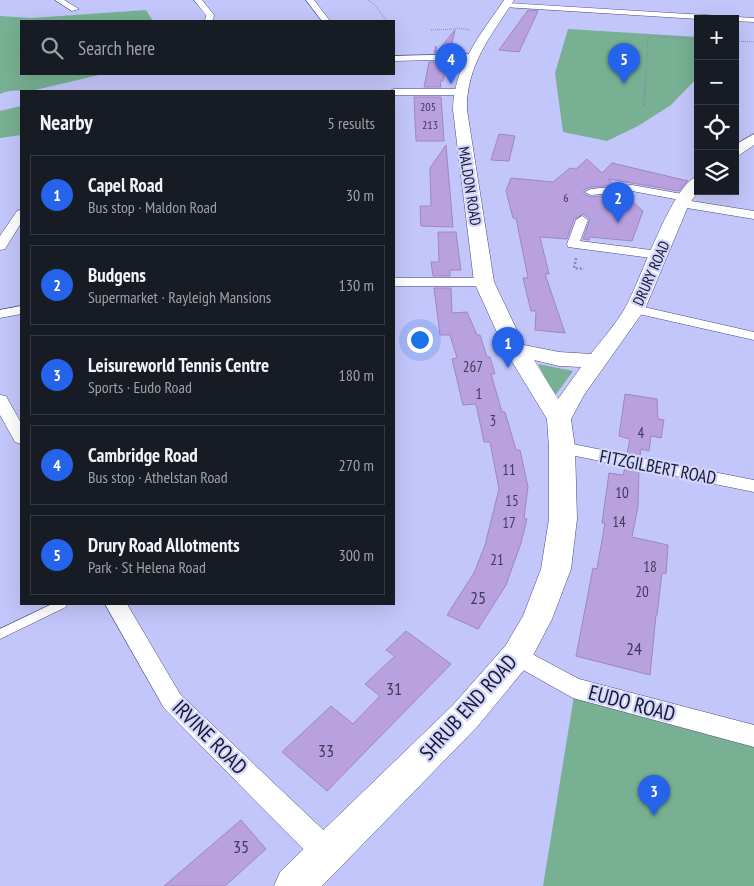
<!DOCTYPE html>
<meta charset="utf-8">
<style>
:root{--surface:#171b24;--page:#20242c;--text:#f1f3f6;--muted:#9ea1a6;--line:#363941;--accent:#2563eb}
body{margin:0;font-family:"PT Sans Narrow",sans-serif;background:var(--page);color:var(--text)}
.controls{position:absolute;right:15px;top:15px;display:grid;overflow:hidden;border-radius:0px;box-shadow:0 5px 20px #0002}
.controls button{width:45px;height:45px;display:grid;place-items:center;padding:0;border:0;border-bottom:1px solid var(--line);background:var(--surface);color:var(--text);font:25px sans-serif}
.you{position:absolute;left:419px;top:339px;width:18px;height:18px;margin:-12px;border:4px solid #fff;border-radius:50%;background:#1a73e8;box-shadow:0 0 0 8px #1a73e833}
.badge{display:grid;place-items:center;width:32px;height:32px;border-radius:50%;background:var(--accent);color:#fff;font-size:16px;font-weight:700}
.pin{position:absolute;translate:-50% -41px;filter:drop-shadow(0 1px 2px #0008)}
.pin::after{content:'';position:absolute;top:26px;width:18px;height:15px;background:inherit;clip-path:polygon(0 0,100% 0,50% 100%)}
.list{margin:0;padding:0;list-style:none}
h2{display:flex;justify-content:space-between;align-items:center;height:65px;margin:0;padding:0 20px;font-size:21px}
h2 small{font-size:16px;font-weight:400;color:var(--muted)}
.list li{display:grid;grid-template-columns:32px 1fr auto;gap:15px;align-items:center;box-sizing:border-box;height:80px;margin:0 10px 10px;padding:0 10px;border:1px solid var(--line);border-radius:0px}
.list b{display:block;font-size:19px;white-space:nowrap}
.list p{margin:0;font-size:16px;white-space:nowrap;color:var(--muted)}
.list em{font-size:16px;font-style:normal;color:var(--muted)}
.icon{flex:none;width:28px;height:28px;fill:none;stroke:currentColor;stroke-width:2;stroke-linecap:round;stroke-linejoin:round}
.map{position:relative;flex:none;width:754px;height:886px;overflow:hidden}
.search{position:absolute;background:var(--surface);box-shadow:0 5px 20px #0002;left:20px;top:20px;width:375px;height:55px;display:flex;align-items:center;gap:12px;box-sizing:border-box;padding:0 18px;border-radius:0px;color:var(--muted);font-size:19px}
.panel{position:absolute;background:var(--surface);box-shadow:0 5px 20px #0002;left:20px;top:90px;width:375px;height:515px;border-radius:0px}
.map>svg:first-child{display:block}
.green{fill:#77b093}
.building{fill:#b9a0df;stroke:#9e87c2}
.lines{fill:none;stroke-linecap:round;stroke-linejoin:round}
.service-casing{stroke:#4a4a81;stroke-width:1}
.minor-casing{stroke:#4a4a81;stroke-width:1}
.secondary-casing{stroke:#4a4a81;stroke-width:1}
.path-far2{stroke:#8688b2;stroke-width:1;stroke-dasharray:1 1;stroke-linecap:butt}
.path-far1{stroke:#8688b2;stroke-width:2;stroke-dasharray:1 1;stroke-linecap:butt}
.path{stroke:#8688b2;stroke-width:2.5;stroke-dasharray:2 2;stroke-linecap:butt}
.service{fill:#fff;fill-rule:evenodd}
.minor{fill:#fff;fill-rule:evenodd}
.secondary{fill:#fff;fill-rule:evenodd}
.labels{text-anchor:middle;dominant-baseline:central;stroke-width:4.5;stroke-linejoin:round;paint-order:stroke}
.far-number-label{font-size:12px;fill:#403a5b}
.far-street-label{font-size:15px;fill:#18182f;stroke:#d2d5fc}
.number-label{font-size:15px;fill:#403a5b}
.street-label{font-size:18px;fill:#18182f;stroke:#d2d5fc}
.near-number-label{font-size:18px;fill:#403a5b}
.near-street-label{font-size:21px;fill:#18182f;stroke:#d2d5fc}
</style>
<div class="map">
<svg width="754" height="886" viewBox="0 0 754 886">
<rect width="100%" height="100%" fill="#c3c6fa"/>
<path class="green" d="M146 10 153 21H21V74H103L31 91C20 91 11 89 0 94V16L32 18Z
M568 29 698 37V77L671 105 638 126 607 141 563 132 555 73Z
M21 106V135L0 138V111Z
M538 364 573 371 554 397Z
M574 696 754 745V886H543Z"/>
<path class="building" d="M528 10 538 11 519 52 499 50Z
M455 30 450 53H434L436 46 437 52Z
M429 62H448L443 81H440L441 87H424Z
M414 97H441L444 141H416Z
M499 134 515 136 509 161 491 160Z
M446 145 453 227 421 226 420 206H431L430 168Z
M587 159 602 173 612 163 688 181 679 191 608 179 615 185 591 187 584 190V194L591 197 624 194 643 211 632 241 590 237 589 240 583 239 590 219 583 214 574 219 567 239 540 237 549 274H545L565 333 535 330 536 311H531L523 278H528L516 218H513L506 191 511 178 553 182 570 168 576 169Z
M438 232H456L461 270H450V276H433L431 262H439Z
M434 288H451L452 313 467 312 477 335H480L487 357H490L495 374H491L502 412H505L516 450H520L528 487 524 518 527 519 521 543 506 585 478 629 447 615 474 573 485 545 499 489 490 442H484L476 404 463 405 452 359 457 358 450 335H440Z
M625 394 657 399 658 419 664 420 661 438 651 436 649 451 641 449 640 456 627 453 630 439 619 436Z
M625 468 639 471 638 507 632 537 668 545 666 574 662 573 657 615H656L650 675 576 656 593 568 597 569 605 523H602L609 473 623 475Z
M406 631 451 664 327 791 282 752 331 706 353 724 380 696 365 684 395 656 386 650Z
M241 820 266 849 225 886H164Z"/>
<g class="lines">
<defs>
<path id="service" d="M52 604H67L66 607 0 639V629Z"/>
<path id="minor" d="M55 0H64L79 9 72 11Z
M194 0H202L214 15 213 21H205L206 15Z
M306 0H314L330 21H322Z
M506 3 754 18V22L735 21V19H698L503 7Z
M471 54 474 55V59L394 61V56Z
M394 89H460L465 92 460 95H394V91H390Z
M632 185 688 195 690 197 685 200 754 211V219L681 207 675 203 680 200 632 191 591 195 585 192 591 189Z
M21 210V223L5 249 0 250V236L17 211Z
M582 216 588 220 580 241 659 251 666 255 659 259 568 247 567 244 576 220Z
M394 278H484L491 282 484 286H394Z
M635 305 754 332V340L630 312 628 309Z
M21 306V314L0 318V310Z
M0 395 6 396 21 423V444L15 442 0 415Z
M562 442 754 480V492L556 452 553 448 556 444Z
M105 604H127L180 694 336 842 340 852 336 862 326 866 316 862 164 708Z
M517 646 579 679 754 725V747L573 698 509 662 506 655 509 648Z"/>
<path id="secondary" d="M504 0H514C491 36 466 65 467 110L494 282 524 345 559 352 591 354C602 339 616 324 625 308 640 283 672 183 698 176L699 191 689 204 645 309 584 395 571 419 575 448 577 519 571 569 552 619 528 665 477 727 322 886H274L280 872 453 705 506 645 523 616 541 569 549 519V448L547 419 505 350 474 282 453 110C454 65 480 36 504 0ZM534 360 559 366 581 367 558 399Z
M754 134V145L735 158V145Z"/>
</defs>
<use href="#service" class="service-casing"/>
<use href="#minor" class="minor-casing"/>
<use href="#secondary" class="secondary-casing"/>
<path class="path-far2" d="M368 0 375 5 387 21
M457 28 470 30
M431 30 457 29
M735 41 754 42
M646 78 648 38 652 36 698 39"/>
<path class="path-far1" d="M644 105 646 77"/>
<path class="path" d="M576 258 574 268 584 269"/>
<use href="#service" class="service"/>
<use href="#minor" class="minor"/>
<use href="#secondary" class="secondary"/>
</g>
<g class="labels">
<g class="far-number-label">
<text x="428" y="106">205</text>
<text x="430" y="124">213</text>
<text x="566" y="197">6</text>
</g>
<g class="far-street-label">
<text transform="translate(470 186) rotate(81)">MALDON ROAD</text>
<text transform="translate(651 273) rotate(-66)">DRURY ROAD</text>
</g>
<g class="number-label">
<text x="473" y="366">267</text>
<text x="479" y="393">1</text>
<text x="493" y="420">3</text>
<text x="641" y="432">4</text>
<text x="509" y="469">11</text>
<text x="622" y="492">10</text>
<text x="512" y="500">15</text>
<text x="619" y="521">14</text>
<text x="509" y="522">17</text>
<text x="497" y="559">21</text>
<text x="650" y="566">18</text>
<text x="642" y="591">20</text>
</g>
<g class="street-label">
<text transform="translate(658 467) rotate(11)">FITZGILBERT ROAD</text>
</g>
<g class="near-number-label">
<text x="478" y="597">25</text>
<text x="634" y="648">24</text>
<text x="394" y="688">31</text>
<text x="326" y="750">33</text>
<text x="241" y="846">35</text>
</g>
<g class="near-street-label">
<text transform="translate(632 703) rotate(15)">EUDO ROAD</text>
<text transform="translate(468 707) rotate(-48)">SHRUB END ROAD</text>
<text transform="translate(210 737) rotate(45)">IRVINE ROAD</text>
</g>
</g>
</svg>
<div class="controls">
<button>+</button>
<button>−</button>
<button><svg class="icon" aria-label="locate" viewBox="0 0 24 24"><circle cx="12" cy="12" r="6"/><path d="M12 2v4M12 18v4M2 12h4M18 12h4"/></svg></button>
<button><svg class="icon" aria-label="layers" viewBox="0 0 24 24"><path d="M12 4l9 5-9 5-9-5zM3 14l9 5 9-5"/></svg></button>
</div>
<div class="you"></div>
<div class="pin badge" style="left:508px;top:368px">1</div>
<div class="pin badge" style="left:618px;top:223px">2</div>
<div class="pin badge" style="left:654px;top:816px">3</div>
<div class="pin badge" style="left:451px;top:84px">4</div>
<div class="pin badge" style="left:624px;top:84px">5</div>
<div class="search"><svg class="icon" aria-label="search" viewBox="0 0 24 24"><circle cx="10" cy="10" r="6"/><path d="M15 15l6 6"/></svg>Search here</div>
<section class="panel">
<h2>Nearby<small>5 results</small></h2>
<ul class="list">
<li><span class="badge">1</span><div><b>Capel Road</b><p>Bus stop · Maldon Road</p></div><em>30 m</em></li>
<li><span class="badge">2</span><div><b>Budgens</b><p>Supermarket · Rayleigh Mansions</p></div><em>130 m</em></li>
<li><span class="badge">3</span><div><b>Leisureworld Tennis Centre</b><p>Sports · Eudo Road</p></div><em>180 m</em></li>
<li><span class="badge">4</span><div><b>Cambridge Road</b><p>Bus stop · Athelstan Road</p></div><em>270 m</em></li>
<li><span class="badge">5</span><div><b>Drury Road Allotments</b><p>Park · St Helena Road</p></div><em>300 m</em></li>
</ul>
</section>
</div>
